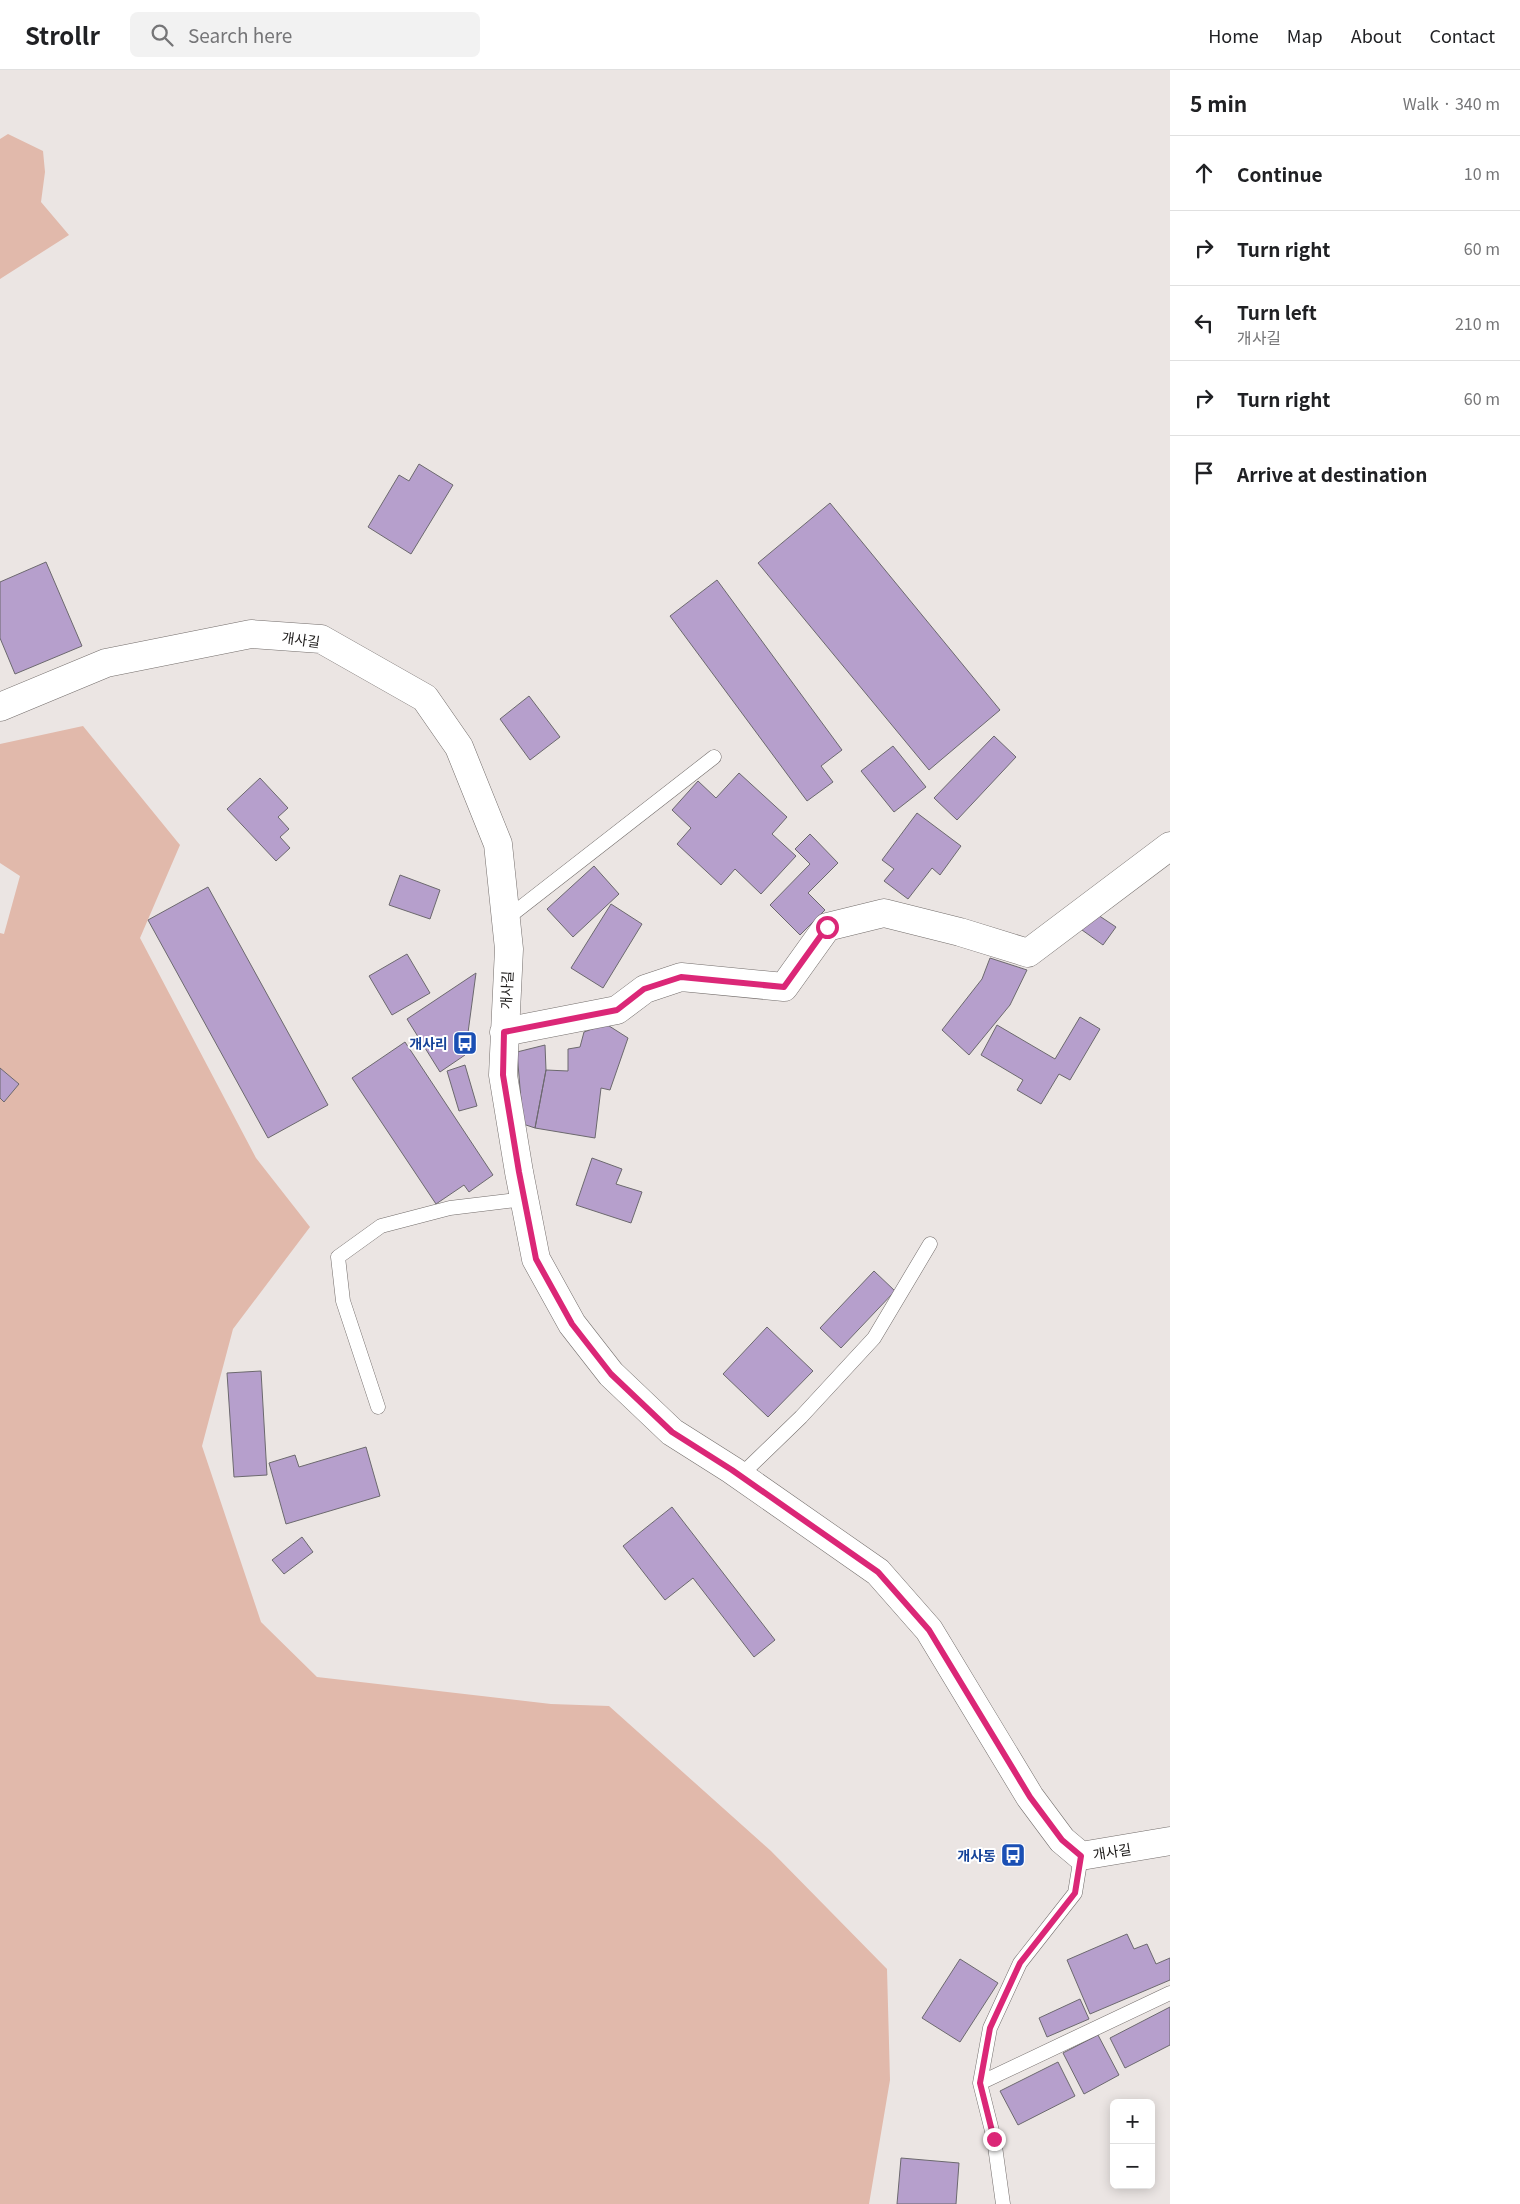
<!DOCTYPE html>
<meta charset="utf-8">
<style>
:root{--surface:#fff;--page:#f2f2f2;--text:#202124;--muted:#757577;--line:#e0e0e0}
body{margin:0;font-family:Georgia,"Noto Sans KR",serif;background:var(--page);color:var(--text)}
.controls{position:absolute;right:15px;bottom:15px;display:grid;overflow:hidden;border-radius:8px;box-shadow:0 2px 12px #0003}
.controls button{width:45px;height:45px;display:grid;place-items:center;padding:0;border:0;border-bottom:1px solid var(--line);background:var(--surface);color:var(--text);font:25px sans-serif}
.stop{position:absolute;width:15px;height:15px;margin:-11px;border:4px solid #db2777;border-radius:50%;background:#fff}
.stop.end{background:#db2777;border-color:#fff;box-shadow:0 1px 5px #0008}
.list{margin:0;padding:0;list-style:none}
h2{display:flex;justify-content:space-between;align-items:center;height:65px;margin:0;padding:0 20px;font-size:21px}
h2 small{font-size:16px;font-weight:400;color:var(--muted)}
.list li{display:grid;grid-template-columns:32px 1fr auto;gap:15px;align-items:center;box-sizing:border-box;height:75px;padding:0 20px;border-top:1px solid var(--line)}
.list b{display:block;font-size:19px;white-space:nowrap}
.list p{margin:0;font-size:16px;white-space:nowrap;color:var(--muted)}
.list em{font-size:16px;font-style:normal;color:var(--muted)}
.icon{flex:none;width:28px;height:28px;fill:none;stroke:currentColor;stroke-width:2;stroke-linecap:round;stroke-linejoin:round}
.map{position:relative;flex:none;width:1170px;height:2134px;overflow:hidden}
header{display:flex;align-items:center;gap:30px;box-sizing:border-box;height:70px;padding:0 25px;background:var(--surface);border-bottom:1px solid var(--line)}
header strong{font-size:24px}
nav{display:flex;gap:28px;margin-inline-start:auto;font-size:18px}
.search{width:350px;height:45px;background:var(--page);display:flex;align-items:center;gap:12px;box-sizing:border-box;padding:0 18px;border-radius:8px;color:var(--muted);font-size:19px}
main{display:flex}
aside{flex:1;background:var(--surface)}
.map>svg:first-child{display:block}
.green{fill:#e1b9ab}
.building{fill:#b69fcc;stroke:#6c696e}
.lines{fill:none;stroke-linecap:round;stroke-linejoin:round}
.service-casing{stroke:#736d6b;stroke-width:15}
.minor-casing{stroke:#736d6b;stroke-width:29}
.service{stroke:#fff;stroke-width:14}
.minor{stroke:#fff;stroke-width:28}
.route{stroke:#db2777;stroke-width:6}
.labels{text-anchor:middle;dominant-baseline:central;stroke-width:4;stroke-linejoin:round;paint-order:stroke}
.street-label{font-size:14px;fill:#1d1b1a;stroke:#fff}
.transit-label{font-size:14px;font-weight:bold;fill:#164399;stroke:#fff;text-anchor:end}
</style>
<header>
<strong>Strollr</strong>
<div class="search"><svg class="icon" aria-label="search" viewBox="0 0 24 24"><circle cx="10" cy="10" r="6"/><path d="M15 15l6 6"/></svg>Search here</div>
<nav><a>Home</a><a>Map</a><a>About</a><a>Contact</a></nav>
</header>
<main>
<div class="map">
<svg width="1170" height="2134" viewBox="0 0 1170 2134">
<rect width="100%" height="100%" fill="#ebe5e3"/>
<path class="green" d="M8 64 43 81 45 102 41 132 69 165 0 209V69Z
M83 656 180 775 140 868 256 1088 310 1157 233 1259 202 1376 261 1552 317 1607 551 1634 609 1636 771 1781 887 1899 890 2010 869 2134H0V863L4 864 20 806 0 793V674Z"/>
<path class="building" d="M419 394 453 415 411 484 368 457 399 405 409 411Z
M830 433 1000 640 929 700 758 493Z
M46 492 82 576 15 604 0 568V512Z
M717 510 842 680 821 696 833 712 807 731 670 546Z
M529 626 560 667 530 690 500 649Z
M994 666 1016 687 957 750 934 728Z
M893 676 926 717 894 742 861 701Z
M739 703 787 747 772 764 796 786 761 824 735 799 721 815 677 774 691 758 672 740 698 711 716 728Z
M260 708 288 738 278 747 289 759 280 767 290 778 276 791 227 739Z
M917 743 961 776 940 805 932 798 908 829 884 811 894 799 882 790Z
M810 764 838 793 808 823 825 840 800 865 770 835 810 794 795 779Z
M594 796 619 824 573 867 547 839Z
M400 805 440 820 430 849 389 835Z
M208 817 328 1035 268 1068 148 850Z
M611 834 642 854 603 918 571 898Z
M1095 843 1116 857 1103 875 1082 860Z
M407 884 430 923 392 945 369 906Z
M990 888 1027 900 1010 935 969 985 942 960 982 909Z
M476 903 465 985 440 1002 407 949Z
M1080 947 1100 959 1070 1010 1059 1004 1041 1034 1017 1020 1023 1010 981 985 997 955 1055 989Z
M606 954 628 968 610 1020 601 1018 595 1068 535 1058 546 1000 568 1001V979L580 977 584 962Z
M405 972 493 1105 469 1122 464 1115 436 1134 352 1008Z
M545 975 546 1000 535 1058 523 1054 517 982Z
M465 995 477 1036 459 1041 447 1001Z
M0 998 19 1014 4 1032 0 1028Z
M592 1088 622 1099 616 1114 642 1122 631 1153 576 1135Z
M874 1201 895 1221 841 1278 820 1258Z
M767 1257 813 1301 768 1347 723 1304Z
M261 1301 267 1405 234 1407 227 1303Z
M366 1377 380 1426 286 1454 269 1393 295 1385 299 1397Z
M672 1437 775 1570 754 1587 693 1508 665 1530 623 1476Z
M302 1467 313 1482 284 1504 272 1490Z
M1127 1864 1134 1879 1147 1874 1156 1894 1170 1888V1910L1090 1944 1067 1890Z
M960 1889 998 1913 960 1972 922 1948Z
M1080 1929 1089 1949 1047 1967 1039 1948Z
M1170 1937V1975L1125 1998 1110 1968Z
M1098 1965 1119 2005 1084 2024 1063 1983Z
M1058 1992 1075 2026 1018 2055 1000 2021Z
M901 2088 959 2093 956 2134H897Z"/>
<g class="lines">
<defs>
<path id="service" d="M506 849 714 687
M378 1337 343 1231 338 1187 381 1156 450 1138 524 1129
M740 1406 801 1347 874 1268 930 1174
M980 2013 1170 1923
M1003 2134 994 2069 980 2013 990 1958 1020 1893 1075 1823 1081 1786"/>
<path id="minor" d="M0 637 106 593 251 564 321 569 425 628 459 677 498 774 509 879 503 1005 519 1102 536 1189 572 1254 611 1304 672 1362 732 1400 878 1502 929 1560 1030 1727 1062 1770 1081 1786 1170 1771
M504 962 617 940 645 919 681 907 784 917 827 857 884 843 960 862 1028 883 1170 776"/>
</defs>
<use href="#service" class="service-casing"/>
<use href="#minor" class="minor-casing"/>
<use href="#service" class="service"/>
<use href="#minor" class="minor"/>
</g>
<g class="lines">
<path class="route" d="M827 857 784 917 681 907 644 919 617 940 504 962 503 1005 519 1102 536 1189 572 1254 611 1304 672 1362 732 1400 878 1502 929 1560 1030 1727 1062 1770 1081 1786 1075 1823 1020 1893 990 1958 980 2013 994 2069"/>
</g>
<defs>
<symbol id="bus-square" viewBox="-11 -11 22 22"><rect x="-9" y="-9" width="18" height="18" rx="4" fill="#1a4fb4" stroke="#fff"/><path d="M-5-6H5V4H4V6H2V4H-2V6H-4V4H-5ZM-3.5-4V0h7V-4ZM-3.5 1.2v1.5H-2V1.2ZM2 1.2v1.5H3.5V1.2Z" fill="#fff"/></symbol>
</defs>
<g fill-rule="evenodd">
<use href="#bus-square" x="451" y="959" width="28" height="28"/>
<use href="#bus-square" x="999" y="1771" width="28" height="28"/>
</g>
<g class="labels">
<g class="street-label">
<text transform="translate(301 569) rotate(8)">개사길</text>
<text transform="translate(506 920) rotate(-87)">개사길</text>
<text transform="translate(1112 1781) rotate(-9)">개사길</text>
</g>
<g class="transit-label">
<text x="448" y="973">개사리</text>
<text x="996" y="1785">개사동</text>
</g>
</g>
</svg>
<div class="controls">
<button>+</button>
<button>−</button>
</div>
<div class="stop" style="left:827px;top:857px"></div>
<div class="stop end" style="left:994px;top:2069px"></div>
</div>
<aside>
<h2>5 min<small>Walk · 340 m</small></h2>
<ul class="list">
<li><svg class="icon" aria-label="ahead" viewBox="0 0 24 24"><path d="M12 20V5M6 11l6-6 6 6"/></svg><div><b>Continue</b></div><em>10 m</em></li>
<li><svg class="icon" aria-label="right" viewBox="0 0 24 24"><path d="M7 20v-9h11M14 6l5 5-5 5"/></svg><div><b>Turn right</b></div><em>60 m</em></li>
<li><svg class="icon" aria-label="left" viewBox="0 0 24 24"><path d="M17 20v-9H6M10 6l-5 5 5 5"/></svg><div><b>Turn left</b><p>개사길</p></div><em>210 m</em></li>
<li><svg class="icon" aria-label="right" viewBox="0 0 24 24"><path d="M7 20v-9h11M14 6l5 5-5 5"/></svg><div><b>Turn right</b></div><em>60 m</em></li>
<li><svg class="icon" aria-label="arrive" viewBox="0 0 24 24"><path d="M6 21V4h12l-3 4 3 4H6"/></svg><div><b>Arrive at destination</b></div></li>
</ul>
</aside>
</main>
